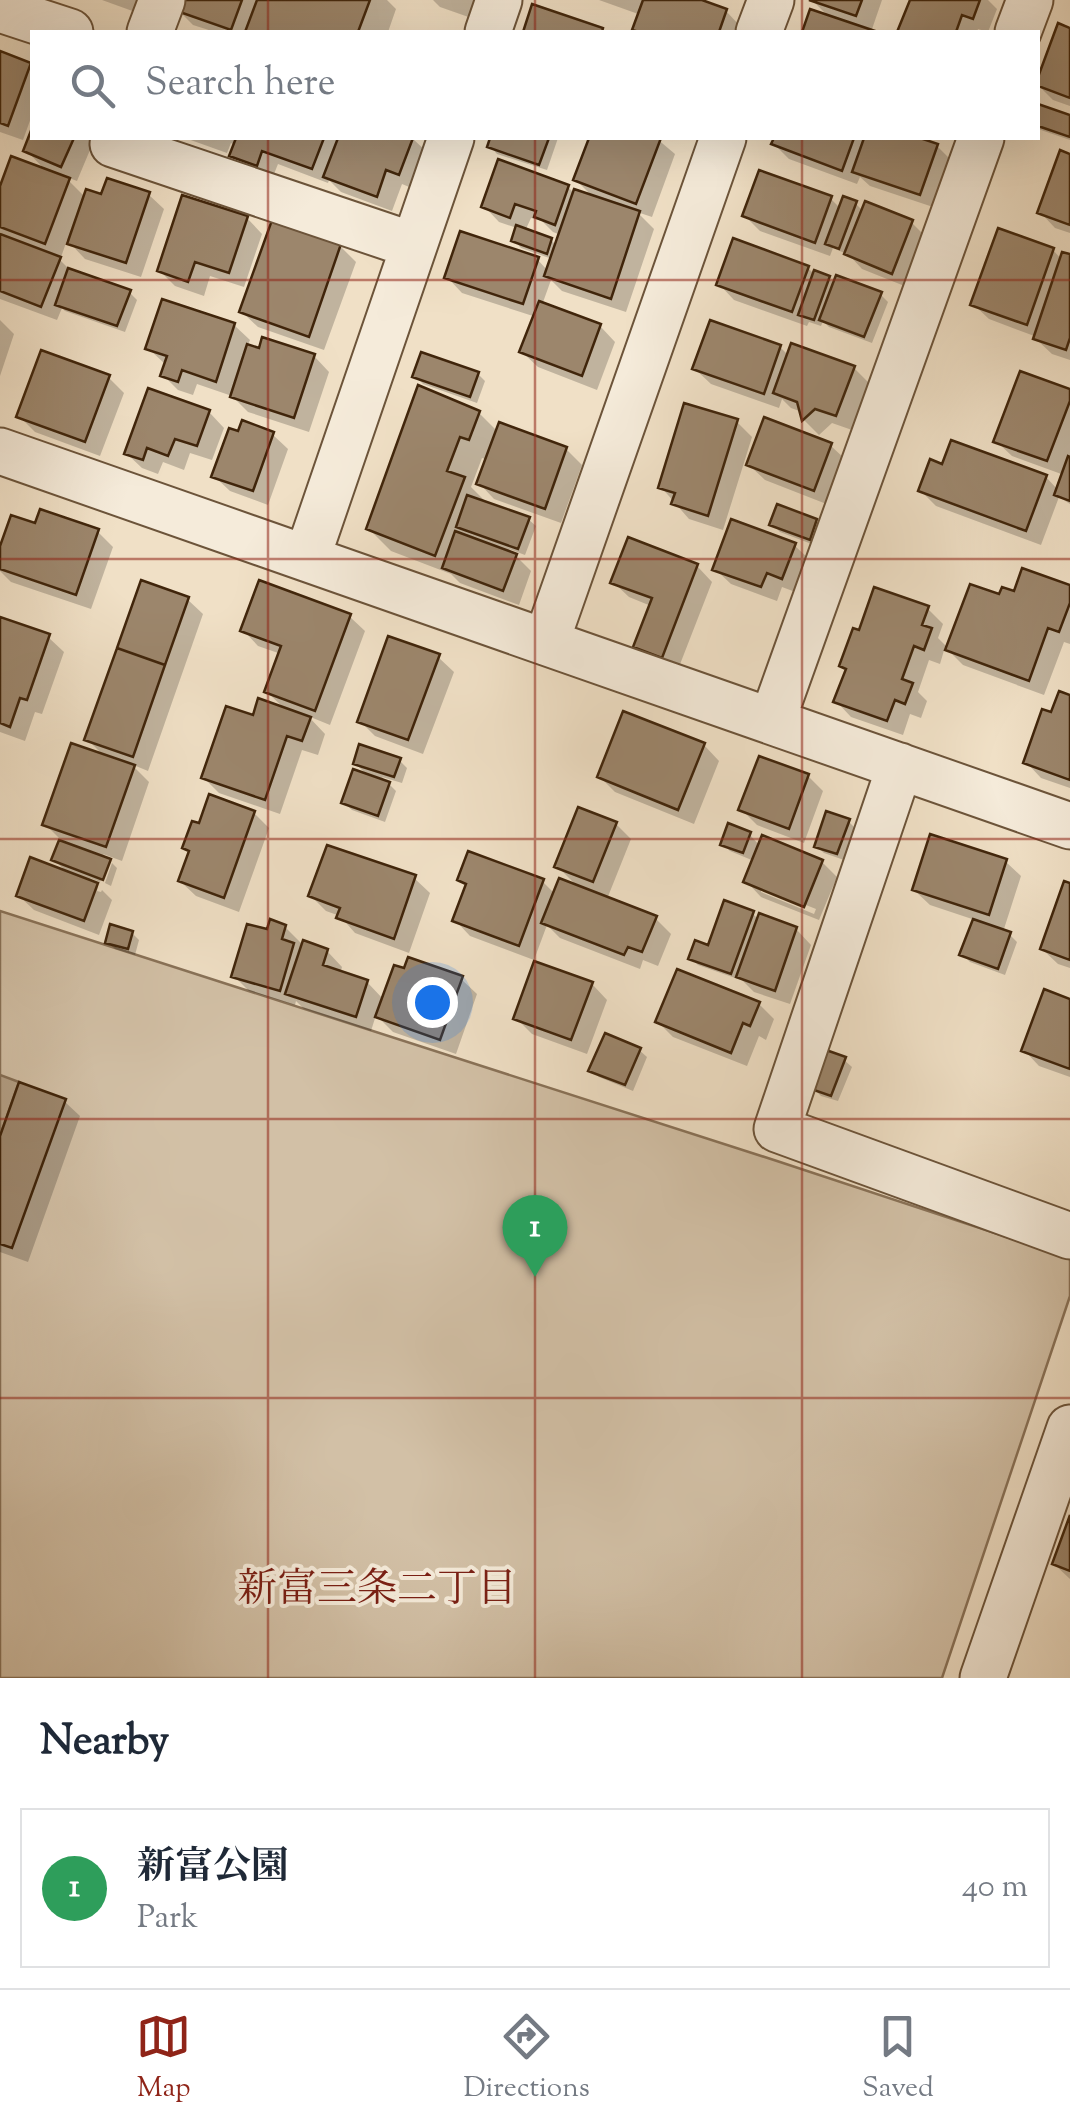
<!DOCTYPE html>
<meta charset="utf-8">
<style>
:root{--surface:#fff;--page:#f6f6f7;--text:#1f2937;--muted:#747a83;--line:#e0e1e3;--accent:#8f2418}
body{margin:0;font-family:"Sorts Mill Goudy","Noto Serif JP",serif;background:var(--page);color:var(--text)}
.you{position:absolute;left:432px;top:1002px;width:35px;height:35px;margin:-25px;border:8px solid #fff;border-radius:50%;background:#1a73e8;box-shadow:0 0 0 15px #1a73e833}
.badge{display:grid;place-items:center;width:65px;height:65px;border-radius:50%;background:var(--accent);color:#fff;font-size:32px;font-weight:700}
.pin{position:absolute;translate:-50% -82px;filter:drop-shadow(0 2px 5px #0008)}
.pin::after{content:'';position:absolute;top:52px;width:35px;height:30px;background:inherit;clip-path:polygon(0 0,100% 0,50% 100%)}
.list{margin:0;padding:0;list-style:none}
h2{display:flex;justify-content:space-between;align-items:center;height:130px;margin:0;padding:0 40px;font-size:42px}
h2 small{font-size:32px;font-weight:400;color:var(--muted)}
.list li{display:grid;grid-template-columns:65px 1fr auto;gap:30px;align-items:center;box-sizing:border-box;height:160px;margin:0 20px 20px;padding:0 20px;border:2px solid var(--line);border-radius:0px}
.list b{display:block;font-size:38px;white-space:nowrap}
.list p{margin:0;font-size:32px;white-space:nowrap;color:var(--muted)}
.list em{font-size:32px;font-style:normal;color:var(--muted)}
.icon{flex:none;width:55px;height:55px;fill:none;stroke:currentColor;stroke-width:2;stroke-linecap:round;stroke-linejoin:round}
.map{position:relative;flex:none;width:1070px;height:1678px;overflow:hidden}
.search{position:absolute;background:var(--surface);box-shadow:0 10px 40px #0002;left:30px;right:30px;top:30px;height:110px;display:flex;align-items:center;gap:25px;box-sizing:border-box;padding:0 35px;border-radius:0px;color:var(--muted);font-size:38px}
.sheet{height:310px;background:var(--surface)}
nav{display:flex;justify-content:space-around;align-items:center;box-sizing:border-box;height:140px;border-top:2px solid var(--line);background:var(--surface);font-size:28px;color:var(--muted)}
nav a{display:grid;justify-items:center;gap:5px}
nav .on{color:var(--accent)}
.map>svg:first-child{display:block}
.green{fill:#d2c0a6;stroke:#897258;stroke-width:2.5}
.water{fill:#b4a086;stroke:#866f55;stroke-width:2.5}
.shadow{fill:#0003;fill-rule:evenodd}
.building{fill:#9c866c;stroke:#40250b;stroke-width:2.5}
.lines{fill:none;stroke-linecap:round;stroke-linejoin:round}
.street-casing{stroke:#6c543a;stroke-width:49}
.street{stroke:#f5ebda;stroke-width:45}
.grid{fill:none;stroke:#8f2418;stroke-width:2.5;stroke-opacity:0.55}
.labels{text-anchor:middle;dominant-baseline:central;stroke-width:8;stroke-linejoin:round;paint-order:stroke}
.neighbourhood-label{font-size:40px;fill:#7a1f14;stroke:#f5ebda}
</style>
<div class="map">
<svg width="1070" height="1678" viewBox="0 0 1070 1678">
<rect width="100%" height="100%" fill="#f0e0c6"/>
<filter id="stains"><feTurbulence type="fractalNoise" baseFrequency=".002" numOctaves="4"/><feColorMatrix values="0 0 0 0 .2 0 0 0 0 .09 0 0 0 0 .02 0 0 0 .5 -.17"/></filter>
<radialGradient id="worn" r=".72"><stop offset=".6" stop-color="#630" stop-opacity="0"/><stop offset="1" stop-color="#630" stop-opacity=".3"/></radialGradient>
<path class="green" d="M0 911 777 1161 1070 1258V1296L942 1678H0Z"/>
<path class="water" d="M0 1075 19 1082 0 1136Z"/>
<path class="shadow" d="M102 0H156L149 17Z
M181 0H387L396 9 388 32H215L193 25 177 9Z
M433 0H484L477 20 440 7Z
M599 0H705L704 3 726 11 741 27 739 32H638L635 29 641 15Z
M812 0H882L871 32H804L812 13 831 19Z
M912 0H988L997 9 988 32 978 29 977 32H900Z
M1059 26 1070 30V106L1053 100 1038 85Z
M0 54 32 68V115L23 140 0 132Z
M1038 107 1070 118V140L1038 129Z
M32 135V138H95L77 181 64 176 85 197 148 194 164 209 141 277 85 259 67 240 60 260 73 273 129 292 137 300 125 332 65 311 62 308 57 320 0 299V237L8 240 0 232V194L48 173 26 150Z
M185 138H412L428 153 414 189 402 184 392 211 341 192 329 180 328 183 278 164 272 179 248 171 232 155 236 146 231 143 227 153Z
M493 138H558L547 170 497 154 490 146Z
M592 138H656L675 154 652 217 637 212 654 229 626 312 562 291 551 280 542 305 600 326 615 342 597 390 538 367 522 352 536 317 462 293 447 277 537 259 548 271 552 259 521 248 514 240 517 228 499 222 484 206 568 187 575 194 595 199 576 180ZM531 218 542 221 553 232 561 235 557 246 551 240 525 231Z
M776 138H912L937 146 952 161 936 208 870 186 860 177 857 184 789 159 774 144Z
M1070 157V233L1055 228 1040 212Z
M830 198 841 209 855 203 863 211 911 222 927 238 907 287 862 269 849 255 833 248 830 256 760 231 745 216Z
M247 218 262 234 244 287 210 276 204 296 175 286 160 271Z
M340 246 356 262 324 350 258 327 242 312Z
M1053 250 1062 260 1070 257V360L1052 354 1036 339 1037 337 989 319 973 304Z
M808 268 815 275 828 278 835 284 880 294 888 302 872 343 829 327 823 321 821 326 809 322 807 326 734 300 719 284Z
M0 320 14 334 0 376Z
M234 325 250 340 247 347 314 356 329 372 309 432 248 412 232 396 197 384 193 395 178 390 163 375 166 365 148 348Z
M780 347 789 356 854 368 869 383 852 430 832 423 819 435 804 420 802 412 791 408 782 399 779 408 711 384 695 369Z
M478 374 485 381 477 403 423 384 415 376Z
M108 377 124 393 100 456 35 432 19 416Z
M1070 392V504L1059 497 1041 545 936 506 921 491 944 467 1046 477 1058 490 1064 475 1012 456 996 441Z
M209 412 224 428 212 460 190 453 184 470 163 462 158 474 142 468 126 453Z
M479 413 498 432 566 449 582 465 561 523 494 499 479 483 488 460 482 458 471 487 485 501V503L528 519 536 526 525 555 509 549 531 571 519 605 460 583 451 574 391 551 369 529Z
M737 422 752 437 723 530 689 519 661 487Z
M240 434H272L288 449 268 505 230 491 214 476Z
M830 445 846 460 829 505 765 480 749 465Z
M816 521 823 529 817 546 780 532 772 524Z
M36 526 98 532 113 547 91 609 11 582 0 571V554Z
M794 545 810 560 798 593 782 587 777 601 731 584 715 569Z
M697 566 712 582 677 672 651 662 636 646 651 606 629 597 613 582Z
M1070 588V644L1064 642 1044 695 963 665 945 647 940 664 929 660 918 692 927 701 921 718 910 714 903 735 851 717 836 701 847 671 842 666 860 633 927 608 943 624 938 638 948 648 1000 597Z
M187 599 203 614 148 771 131 764 149 782 122 861 103 854 110 861H108L100 882 90 878 98 886 97 891 101 892 102 890 112 900 99 935 34 910 18 895 69 874 54 860 62 841 45 824 105 757 87 739Z
M349 616 365 631 330 725 308 716 325 734 318 755 302 750 280 814 219 793 204 778 286 710 267 692 281 654 258 646 243 630Z
M0 620 48 637 64 652 42 714 35 712 25 741 0 732Z
M438 657 454 672 423 754 375 736 360 721Z
M1070 697V788L1041 778 1026 762Z
M704 745 719 761 694 824 615 792 600 777Z
M399 760 407 768 402 783 382 777 396 791 385 822 352 810 344 803 369 777 356 764Z
M808 776 823 791 804 843 757 825 741 809Z
M254 813 269 828 239 912 196 896 180 881 190 853 185 848 200 826Z
M848 821 856 829 844 860 824 853 816 846Z
M616 824 631 839 607 899 655 918 671 934 658 966 643 960 640 969 560 938 547 925 534 960 470 936 455 920 467 888 460 880 542 881 555 894 580 889 557 866Z
M749 834 760 846 822 862 837 877 819 920 761 897 746 881 754 861 730 851 723 844ZM761 887 816 909 814 914 761 892Z
M1005 861 1021 876 1003 932 1010 935 1017 942 1005 975 970 962 962 954 975 920 930 905 914 890Z
M112 863 117 868 111 886 105 883Z
M414 878 430 893 409 953 355 933 340 916 326 911 311 896Z
M1070 886V968L1058 964 1042 949Z
M752 913 759 920 796 929 811 945 790 1004 754 992 739 977 738 979 698 965 691 958 709 949Z
M285 927 304 946 327 951 342 967 340 974 367 982 384 1000 461 979 477 994 456 1054 393 1032 376 1015 371 1031 304 1009 296 1001 295 1005 249 991 234 976 268 932Z
M132 933 139 940 135 955 115 949 108 942Z
M592 984 607 1000 587 1054 532 1034 516 1018Z
M1070 1001V1077L1039 1066 1024 1050Z
M759 1004 774 1019 766 1040 759 1036 747 1066 673 1037 658 1022Z
M639 1050 647 1057 633 1091 599 1077 591 1070Z
M844 1060 852 1067 838 1101 821 1096 813 1088Z
M64 1101 80 1116 28 1262 0 1252V1143Z
M1070 1522V1579L1054 1564Z"/>
<path class="building" d="M178 0H242L231 30 174 10Z
M257 0H370L358 32H245Z
M643 0H702L727 9 719 32H639L632 30Z
M809 0H862L856 16Z
M910 0H980L973 19 962 15 956 32H897Z
M532 4 603 28 602 32H523Z
M810 9 878 32H802Z
M1058 23 1070 28V98L1038 86V77Z
M0 51 31 63 8 126 0 123Z
M1038 104 1070 115V137L1038 126Z
M32 128V138H74L61 167 23 151Z
M236 138H324L312 169 262 151 257 166 229 156Z
M338 138H413L399 175 386 170 377 197 323 177Z
M490 138H549L539 165 487 147Z
M589 138H661L636 204 573 180Z
M774 138H854L842 171 771 144Z
M864 138H920L938 144 920 195 852 172Z
M1060 150 1070 154V225L1037 213Z
M11 156 70 178 45 244 0 227V186Z
M498 159 569 185 555 225 534 217 536 211 515 204 510 218 481 207Z
M759 170 832 196 815 243 742 216Z
M107 178 150 192 126 263 67 244 86 189 101 194Z
M574 189 640 211 611 299 544 276Z
M182 195 248 216 229 273 195 262 188 282 157 271Z
M843 196 857 201 839 249 825 244Z
M865 201 913 220 892 274 844 254Z
M272 220 341 244 309 337 239 312Z
M516 225 552 238 547 254 511 241Z
M998 228 1054 248 1027 325 970 305Z
M460 231 539 257 523 304 444 278Z
M0 234 61 257 41 307 0 291Z
M733 238 809 266 792 312 716 285Z
M1062 252 1070 254V338L1066 350 1033 339Z
M68 268 131 290 117 326 55 305Z
M814 270 830 276 814 320 798 315Z
M836 275 882 292 864 337 819 320Z
M162 299 235 323 216 382 182 370 178 382 160 376 167 356 145 349Z
M539 301 601 324 582 376 519 352Z
M710 320 781 345 764 394 692 369Z
M262 337 315 354 294 418 230 397 247 344 259 348Z
M791 343 855 366 836 416 815 409 802 421 797 402 773 393Z
M41 350 110 375 85 442 16 417Z
M421 352 479 372 470 397 412 377Z
M1020 371 1070 389V401L1047 461 993 442Z
M418 385 480 411 469 440 460 437 447 471 465 477 435 556 366 529Z
M148 388 210 410 197 446 175 439 168 456 147 448 143 460 124 454Z
M684 403 738 419 708 516 671 504 675 493 658 488Z
M764 417 832 443 814 491 746 465Z
M242 420 274 432 253 491 211 477 229 428 238 431Z
M499 422 567 447 545 509 476 484Z
M951 440 1047 475 1026 531 918 491 930 459 942 464Z
M1068 456 1070 457V501L1054 495Z
M467 495 530 517 518 549 456 527Z
M777 504 817 519 810 540 769 525Z
M40 509 99 529 76 595 0 569V546L11 515 35 523Z
M731 519 796 543 782 579 767 573 761 587 712 570Z
M455 531 517 554 503 591 442 568Z
M628 537 698 564 662 658 633 647 652 598 610 583Z
M1022 568 1070 585V603L1059 632 1048 628 1029 681 945 650 970 584 999 594 1002 587 1014 591Z
M141 580 189 597 165 665 117 648Z
M259 580 351 614 315 711 264 692 281 646 240 631Z
M874 587 929 606 922 625 932 628 924 650 914 646 902 679 913 683 905 704 895 700 887 721 833 702 846 669 839 666 853 628 859 630Z
M0 617 50 634 27 700 20 698 10 727 0 723Z
M388 636 440 654 408 740 357 722Z
M117 648 165 665 133 757 84 740Z
M1059 691 1070 695V780L1023 763 1042 709 1051 712Z
M258 698 311 717 302 741 287 736 265 800 201 778 226 706 253 715Z
M623 711 705 743 678 810 597 777Z
M71 743 135 765 106 847 42 825Z
M359 744 401 758 394 777 353 764Z
M759 756 809 774 789 829 738 810Z
M353 769 390 782 378 816 341 803Z
M209 794 255 811 224 898 178 881 189 851 182 848 192 821 199 823Z
M578 807 617 822 593 882 554 867Z
M826 811 850 819 837 854 814 847Z
M728 823 751 832 743 853 720 845Z
M930 834 1007 859 989 915 912 890Z
M762 835 823 860 804 907 743 882Z
M59 840 111 859 103 880 51 860Z
M327 845 416 875 394 939 336 918 340 908 308 896Z
M468 851 544 879 519 946 452 921 466 884 457 880Z
M30 857 98 883 84 921 16 896Z
M559 878 657 916 642 952 628 947 624 955 541 923Z
M1064 881 1070 883V960L1040 949Z
M724 900 754 911 731 974 688 959 695 940 708 945Z
M759 913 797 927 775 991 736 977Z
M270 919 286 925 282 939 294 943 280 991 231 977 247 924 267 929Z
M973 919 1011 932 998 969 959 955Z
M110 924 133 931 128 949 105 943Z
M303 940 328 949 323 965 368 980 356 1017 285 994Z
M408 957 463 976 440 1040 375 1017 394 965 404 968Z
M534 961 593 982 571 1040 513 1019Z
M677 969 760 1002 750 1026 743 1023 731 1053 655 1022Z
M1044 989 1070 999V1069L1021 1051Z
M605 1033 641 1048 625 1085 588 1071Z
M826 1050 846 1057 831 1096 811 1089Z
M19 1082 66 1099 12 1248 0 1244V1136Z
M1070 1515V1571L1052 1564Z"/>
<g class="lines">
<defs>
<path id="street" d="M0 9 70 32
M150 32 162 0
M488 32 499 0
M759 32 771 0
M1018 32 1030 0
M115 138 113 144 412 245
M0 451 1070 826
M307 558 451 138
M546 642 723 138
M772 721 981 138
M900 766 777 1129 1070 1236
M983 1678 1070 1428"/>
</defs>
<use href="#street" class="street-casing"/>
<use href="#street" class="street"/>
</g>
<path class="grid" d="M268 0V32M535 0V32M802 0V32M268 138V1678M535 138V1678M802 138V1678M0 280H1070M0 559H1070M0 839H1070M0 1119H1070M0 1398H1070"/>
<g class="labels">
<g class="neighbourhood-label">
<text x="377" y="1591">新富三条二丁目</text>
</g>
</g>
<rect width="100%" height="100%" filter="url(#stains)"/>
<rect width="100%" height="100%" fill="url(#worn)"/>
</svg>
<div class="you"></div>
<div class="pin badge" style="left:535px;top:1277px;background:#2e9e5b">1</div>
<div class="search"><svg class="icon" aria-label="search" viewBox="0 0 24 24"><circle cx="10" cy="10" r="6"/><path d="M15 15l6 6"/></svg>Search here</div>
</div>
<section class="sheet">
<h2>Nearby<small></small></h2>
<ul class="list">
<li><span class="badge" style="background:#2e9e5b">1</span><div><b>新富公園</b><p>Park</p></div><em>40 m</em></li>
</ul>
</section>
<nav>
<a class="on"><svg class="icon" aria-label="map" viewBox="0 0 24 24"><path d="M3 6l6-2 6 2 6-2v14l-6 2-6-2-6 2zM9 4v14M15 6v14"/></svg>Map</a>
<a><svg class="icon" aria-label="directions" viewBox="0 0 24 24"><path d="M12 3l9 9-9 9-9-9zM9 14v-3h6M13 9l2 2-2 2"/></svg>Directions</a>
<a><svg class="icon" aria-label="saved" viewBox="0 0 24 24"><path d="M7 4h10v16l-5-4-5 4z"/></svg>Saved</a>
</nav>
